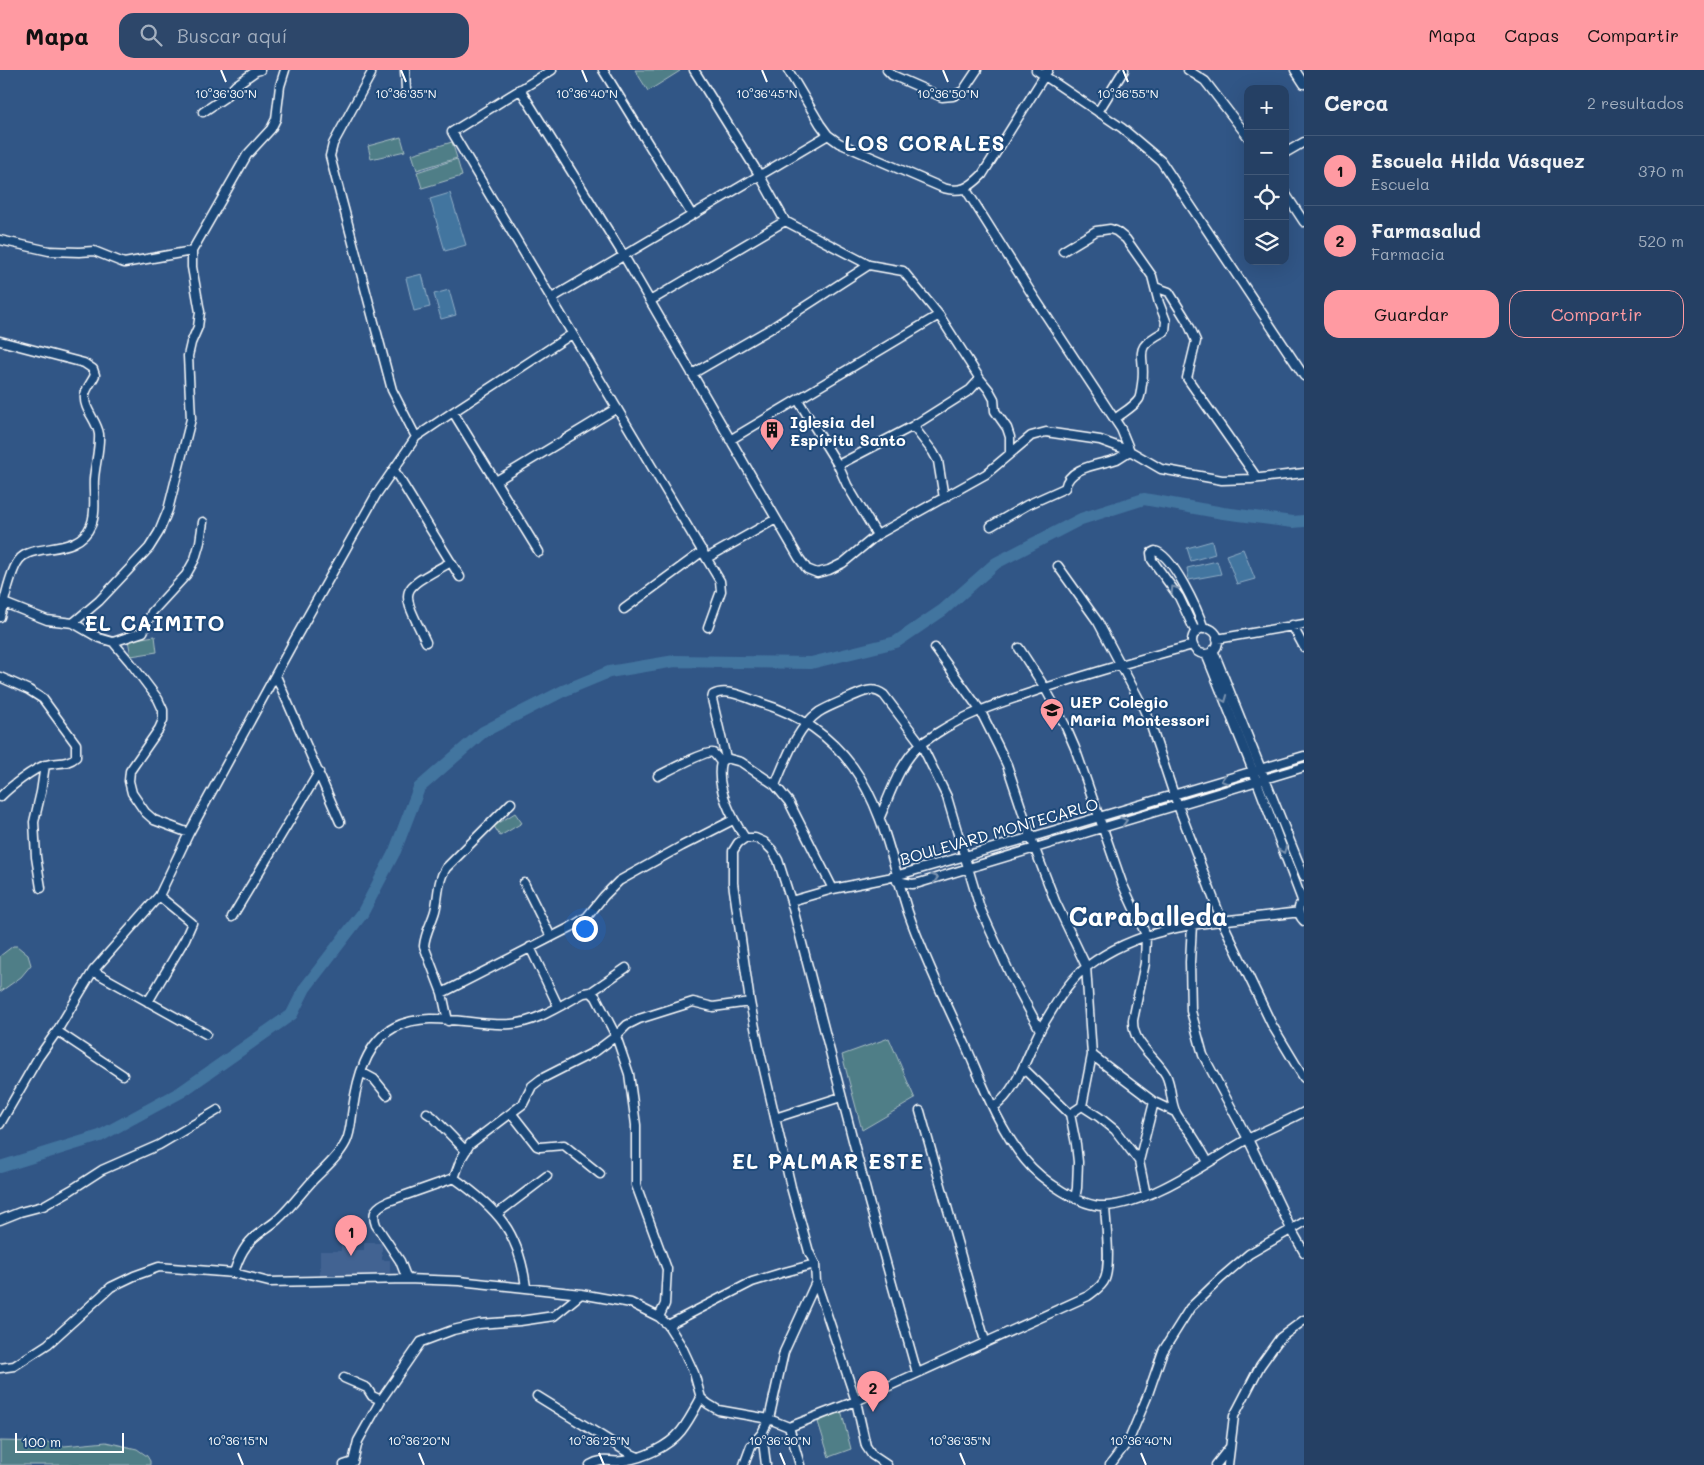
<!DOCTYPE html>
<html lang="es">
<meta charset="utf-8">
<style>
:root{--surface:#254064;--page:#2d476a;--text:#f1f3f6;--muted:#a3afbf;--line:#425978;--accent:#ff9aa2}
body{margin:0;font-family:Mali,sans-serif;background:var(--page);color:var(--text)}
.controls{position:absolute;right:15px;top:15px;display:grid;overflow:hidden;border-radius:10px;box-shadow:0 5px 20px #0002}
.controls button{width:45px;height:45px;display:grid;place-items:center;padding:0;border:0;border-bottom:1px solid var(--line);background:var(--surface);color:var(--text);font:25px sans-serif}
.scale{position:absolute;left:15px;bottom:12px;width:109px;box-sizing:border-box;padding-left:5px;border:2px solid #fff;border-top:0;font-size:14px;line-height:18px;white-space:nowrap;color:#fff;-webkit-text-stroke:4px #1f4a7a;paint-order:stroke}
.you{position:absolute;left:584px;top:858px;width:18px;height:18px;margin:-12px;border:4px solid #fff;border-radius:50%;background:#1a73e8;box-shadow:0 0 0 8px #1a73e833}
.badge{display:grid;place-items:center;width:32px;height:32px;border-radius:50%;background:var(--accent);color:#111;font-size:16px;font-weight:700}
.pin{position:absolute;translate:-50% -41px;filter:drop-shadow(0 1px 2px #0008)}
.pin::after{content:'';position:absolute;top:26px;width:18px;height:15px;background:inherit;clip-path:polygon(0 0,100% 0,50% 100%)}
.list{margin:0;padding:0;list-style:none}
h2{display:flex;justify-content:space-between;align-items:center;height:65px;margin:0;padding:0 20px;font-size:21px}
h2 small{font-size:16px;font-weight:400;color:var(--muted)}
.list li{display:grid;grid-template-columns:32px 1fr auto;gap:15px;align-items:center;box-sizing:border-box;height:70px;padding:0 20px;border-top:1px solid var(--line)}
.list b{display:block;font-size:19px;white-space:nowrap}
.list p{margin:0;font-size:16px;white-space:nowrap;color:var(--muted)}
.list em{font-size:16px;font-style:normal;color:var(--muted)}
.actions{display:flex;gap:10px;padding:15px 20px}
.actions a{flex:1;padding:11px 0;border:1px solid var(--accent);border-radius:15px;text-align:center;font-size:18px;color:var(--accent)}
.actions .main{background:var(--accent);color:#111}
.icon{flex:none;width:28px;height:28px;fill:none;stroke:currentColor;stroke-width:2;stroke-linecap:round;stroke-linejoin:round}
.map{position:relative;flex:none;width:1304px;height:1395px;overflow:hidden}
header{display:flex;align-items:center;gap:30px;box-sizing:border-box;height:70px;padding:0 25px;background:var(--accent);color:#111}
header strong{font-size:24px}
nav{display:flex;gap:28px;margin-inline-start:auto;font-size:18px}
.search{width:350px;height:45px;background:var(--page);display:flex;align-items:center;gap:12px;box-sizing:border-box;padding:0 18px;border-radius:15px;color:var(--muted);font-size:19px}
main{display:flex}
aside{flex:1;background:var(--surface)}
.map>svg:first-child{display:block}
.built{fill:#436392}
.green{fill:#507e87;stroke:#a8bec3}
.water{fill:#43749f;stroke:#8eacc5}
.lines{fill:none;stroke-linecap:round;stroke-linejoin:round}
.river{stroke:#43749f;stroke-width:12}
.street-casing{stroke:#fff;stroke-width:11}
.street{stroke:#1f4a7a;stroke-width:8}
.oneway{stroke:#7992af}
.ticks{fill:none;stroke:#fff;stroke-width:2}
.labels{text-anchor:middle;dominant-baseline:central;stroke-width:4;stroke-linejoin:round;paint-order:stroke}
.poi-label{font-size:16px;font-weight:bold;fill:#fff;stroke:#1f4a7a;text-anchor:start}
.street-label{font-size:16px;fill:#fff;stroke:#1f4a7a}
.district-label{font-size:21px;font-weight:bold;letter-spacing:1px;fill:#fff;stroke:#1f4a7a}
.town-label{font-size:26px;font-weight:bold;fill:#fff;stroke:#1f4a7a}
.ticks-label{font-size:12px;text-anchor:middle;fill:#fff;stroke:#1f4a7a;stroke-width:4;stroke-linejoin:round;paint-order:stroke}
</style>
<header>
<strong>Mapa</strong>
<div class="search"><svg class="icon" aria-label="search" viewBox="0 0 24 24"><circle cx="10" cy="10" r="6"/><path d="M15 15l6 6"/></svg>Buscar aquí</div>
<nav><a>Mapa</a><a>Capas</a><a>Compartir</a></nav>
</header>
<main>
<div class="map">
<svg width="1304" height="1395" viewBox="0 0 1304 1395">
<rect width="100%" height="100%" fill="#315686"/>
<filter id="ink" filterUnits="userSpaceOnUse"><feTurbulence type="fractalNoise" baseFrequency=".02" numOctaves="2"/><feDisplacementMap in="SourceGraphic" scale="10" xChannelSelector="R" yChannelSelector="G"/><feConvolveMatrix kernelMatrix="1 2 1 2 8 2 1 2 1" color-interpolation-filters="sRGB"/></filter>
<g filter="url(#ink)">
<path class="built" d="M341 1169H349V1180H364V1173H382V1190H390V1207H320V1181H341Z"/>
<path class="green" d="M635 0H679L680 1 648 21Z
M401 67 405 81 371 89 368 76Z
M452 72 457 88 417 100 412 84Z
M457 89 462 106 422 118 417 102Z
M155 566 157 582 131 586 128 570Z
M515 743 522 753 500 766 494 756Z
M13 876H17L28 885 31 895 21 907 0 922V886Z
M889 968 915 1029 862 1060 842 985Z
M841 1340 851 1379 829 1387 818 1352Z
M0 1371 47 1372 64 1376 106 1372 137 1379 147 1386 150 1391V1395H0Z"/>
<path class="water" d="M450 123 466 175 445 181 430 129Z
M422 204 430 237 414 241 406 208Z
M449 220 456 245 441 249 434 224Z
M1212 471 1215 484 1191 491 1187 478Z
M1243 479 1255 509 1237 514 1226 485Z
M1217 491 1221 504 1189 510 1187 498Z"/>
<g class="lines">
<path class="river" d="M0 1097 100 1066 181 1022 292 944 305 918 362 844 395 781 419 718 483 662 563 621 609 602 675 591 811 593 896 572 943 540 996 493 1081 449 1144 429 1223 443 1293 452 1304 451"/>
<defs>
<path id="street" d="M405 0 406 20
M552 0 452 62 720 511 721 521 708 557
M603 0 692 145
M694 0 760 106 785 151 869 195 903 201 939 245 980 309 970 320 913 356 838 395
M788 0 820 54 828 65 839 73 943 118C961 123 969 118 982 105L1048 0
M887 0 892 5 942 27 953 26 963 21 977 0
M1036 0 1122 58 1161 91 1304 306
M1188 0 1205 11 1248 67
M1295 0 1304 14
M371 4 333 74 330 86 392 320 416 367
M520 19 624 186 799 488 807 499 817 503 829 500 843 493 877 465 986 404 1031 366 1046 362 1100 370 1130 381 1161 399 1222 410 1251 409 1304 403
M203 42 224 28 236 15 256 1 260 0
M1098 42 1124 0
M1285 83 1304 72
M965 118 1030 221 1121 359 1130 381C1126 383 1121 387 1117 389 1100 395 1069 396 1065 418L1027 435 991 456
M1285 123 1304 152
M0 170 49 181 79 182 94 181 124 193 192 181
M1063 181 1096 161 1110 159 1116 161 1126 169 1152 206 1159 233 1166 251 1165 261C1129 280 1147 282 1142 314 1141 319 1141 325 1139 329 1134 337 1122 343 1115 349
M1155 217 1169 222 1187 251 1196 271 1187 308 1257 408
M552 228 828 65
M650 231 785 151
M0 271 84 293 93 299 95 305C92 312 86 318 85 325 83 339 97 350 99 364 100 378 95 395 94 409 93 423 97 442 91 455 78 487 32 472 19 490 10 501 4 533 0 547
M692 304 770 259 869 195
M980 309 989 320 994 329 995 341 1007 358 1010 367V383
M798 330 838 395 847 415 877 465
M453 342 539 482
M913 356 933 382 938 391 944 428
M730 370 939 245
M394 400 460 507
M496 411 617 338
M707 488 776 449
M1058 496 1098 552 1141 633 1150 653 1174 725 1222 851 1272 955 1304 1008
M1 534 4 533 47 550 73 553 99 568 113 572 130 592 158 629 163 640V650L159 659 130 701 129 711 132 723 145 742 154 750 189 763
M624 539 703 481
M73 553 99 531 149 478 159 462 168 440 191 349 188 286 191 273 198 257 200 242 192 197V181L247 85 271 59 276 49 280 16 285 0
M1292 555 1304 577
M1192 571a13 13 0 1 1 26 0a13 13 0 1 1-26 0Z
M1196 563 1179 527 1152 490 1151 483 1155 481C1173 485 1198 541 1204 559
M1217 569 1304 554
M113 572 143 562 152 542 186 505 195 489 200 472 203 452
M426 572C400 517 397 522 451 492
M935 578 980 640 998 676 1007 695 1035 779 1055 831 1086 896 1092 985 1082 1036 1070 1044
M1019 578 1045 618 1065 655 1075 678 1122 813 1146 865 1145 893 1133 950C1132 974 1155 986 1166 1005 1172 1017 1170 1032 1176 1043 1180 1051 1187 1058 1192 1065 1198 1074 1203 1083 1208 1092
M1213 580 1304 806
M1206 584 1253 701 1302 830
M276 606 340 752
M0 607 29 620 43 629 76 674V687C67 695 57 692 46 695 34 698 10 717 0 727
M726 688 712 629 713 625C726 617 747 628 761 633 798 644 830 666 853 697 884 740 892 793 908 842 924 888 946 932 966 976 983 1015 998 1057 1025 1090 1040 1109 1081 1138 1106 1136 1149 1134 1209 1091 1246 1070 1265 1060 1285 1052 1304 1042
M658 706C666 702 707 680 713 683 716 685 719 690 721 692
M775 715C786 690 796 658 819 642 829 636 840 632 851 627 863 622 872 616 884 625L921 674 947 727 980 838 1011 906 1040 960
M880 747C891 722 900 692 921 674 926 670 932 667 937 663 965 645 993 635 1024 625 1080 606 1136 590 1193 575
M745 768C732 748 715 716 721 692L726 688 741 692 775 715 789 732 833 819
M897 811 912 814 919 813 1304 697
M524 813 551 867
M41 818 36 787 34 752 41 722 45 695
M1304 829C1297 836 1297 844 1304 851
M791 831 833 819 888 808 1032 767 1304 686
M232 847 319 702
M1192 854 1190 892 1191 941 1203 985 1248 1069 1291 1159 1304 1182
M530 877 558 936
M93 901 206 964
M591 922 596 927 616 966 629 1004 636 1055V1115L667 1199 665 1234 659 1247
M442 923 571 857 587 847 604 826 619 811 682 776 733 750
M148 932 185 869 192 853 159 826
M448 951 442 923 424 876C425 863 432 852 435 841 439 826 437 811 446 798L511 733
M57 961 123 1005
M1092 985 1154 1032 1175 1042
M1023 998 1070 1044 1076 1074 1078 1092 1077 1118 1075 1128
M361 1002 374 1009 387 1025
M1082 1036 1099 1047 1115 1060 1139 1091
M994 1037C1019 1020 1029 978 1044 953 1056 934 1069 909 1088 896 1148 850 1227 852 1299 842
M920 1041 985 1271
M427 1043 433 1047 466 1081
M512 1044 537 1076 540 1077 564 1075 600 1104
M775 1048 841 1027
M0 1054 38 988 57 961 93 901 159 826 189 763 295 569 376 425 416 367 453 342 572 264
M454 1108C498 1139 519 1162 526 1217
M1146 1125 1139 1091 1154 1032
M497 1144 547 1106
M0 1150 20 1142 43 1136 71 1120 102 1100 159 1075 218 1040
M234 1203C238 1189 245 1174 257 1165 264 1159 272 1155 278 1149 291 1137 302 1122 314 1109 325 1098 339 1086 346 1072 351 1062 351 1049 353 1038 357 1009 366 972 395 957 429 939 474 957 511 954 535 953 563 934 584 923L591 922 626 898
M407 1209 400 1191 376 1155C371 1142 377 1136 389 1131L454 1108 461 1089 470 1074 523 1034 532 1016 541 1009 596 981 616 966 627 955 639 949 693 932 713 937 750 932
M668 1255 752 1212 781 1203 815 1194
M0 1298 14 1296 48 1274 111 1217 134 1206 159 1197 234 1203 269 1212 407 1209 459 1211 581 1224 631 1233 659 1247 668 1255 682 1277 694 1303 701 1328 708 1334 718 1340 769 1349 789 1357 800 1395
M344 1308 367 1318 372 1326 381 1330
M537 1326 629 1383 638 1387
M789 1357 856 1331 1088 1226C1094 1221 1102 1217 1105 1209 1111 1193 1106 1155 1105 1137
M762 1363 766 1395
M344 1395 353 1392 358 1371 381 1330 421 1272 453 1260 479 1254 520 1251 554 1246 581 1224
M590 1395C604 1387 609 1393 623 1391 643 1388 668 1377 681 1361 689 1351 695 1339 701 1328
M744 1395 751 1376 762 1363 769 1349 784 1282 816 1212
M887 1395 872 1385 866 1376 856 1331 816 1212 815 1194 809 1182 791 1117 759 978 750 932 733 813V781L738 773 745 768H755L764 772 772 780 778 790 791 831 869 1132 917 1303
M1110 1395 1129 1370 1147 1327 1163 1281 1190 1238 1221 1208 1249 1184 1304 1152
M1216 1395 1230 1377
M1228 1395 1234 1346 1260 1296 1280 1268 1304 1250"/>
</defs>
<use href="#street" class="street-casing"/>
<use href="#street" class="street"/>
</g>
<defs><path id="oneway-chevron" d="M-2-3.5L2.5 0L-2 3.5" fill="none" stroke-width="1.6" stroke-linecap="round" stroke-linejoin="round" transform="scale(1.25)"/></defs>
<g class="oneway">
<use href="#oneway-chevron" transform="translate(1174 519) rotate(-123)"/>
<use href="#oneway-chevron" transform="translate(1224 629) rotate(68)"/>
<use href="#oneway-chevron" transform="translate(1224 710) rotate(163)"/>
<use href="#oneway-chevron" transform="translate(1124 751) rotate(-17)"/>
<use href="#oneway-chevron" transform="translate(1283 780) rotate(69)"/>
<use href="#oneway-chevron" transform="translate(935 808) rotate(-16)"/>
</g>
</g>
<path class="ticks" d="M221 0 226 12M401 0 406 12M582 0 587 12M762 0 767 12M943 0 948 12M1123 0 1128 12M238 1383 243 1395M419 1383 424 1395M599 1383 604 1395M780 1383 785 1395M960 1383 965 1395M1141 1383 1146 1395"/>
<defs>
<symbol id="building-pin" viewBox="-11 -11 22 30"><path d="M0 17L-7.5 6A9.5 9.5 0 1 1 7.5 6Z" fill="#ff9aa2" stroke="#1f4a7a"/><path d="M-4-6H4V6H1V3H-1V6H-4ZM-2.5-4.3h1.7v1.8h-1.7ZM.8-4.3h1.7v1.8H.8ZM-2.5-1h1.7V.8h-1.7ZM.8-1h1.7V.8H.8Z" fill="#111"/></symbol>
<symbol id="school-pin" viewBox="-11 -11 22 30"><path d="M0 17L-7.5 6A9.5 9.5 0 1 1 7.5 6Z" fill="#ff9aa2" stroke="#1f4a7a"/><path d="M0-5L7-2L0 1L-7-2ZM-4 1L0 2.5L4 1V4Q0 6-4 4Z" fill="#111"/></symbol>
</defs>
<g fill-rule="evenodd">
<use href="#building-pin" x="758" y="346" width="28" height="38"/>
<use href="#school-pin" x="1038" y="626" width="28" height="38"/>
</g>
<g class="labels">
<g class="poi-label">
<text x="790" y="351">Iglesia del<tspan x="790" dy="18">Espíritu Santo</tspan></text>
<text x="1070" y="631">UEP Colegio<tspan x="1070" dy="18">Maria Montessori</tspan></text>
</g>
<g class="street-label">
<text transform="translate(999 761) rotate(-16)">BOULEVARD MONTECARLO</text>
</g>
<g class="district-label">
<text x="925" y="72">LOS CORALES</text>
<text x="155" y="552">EL CAIMITO</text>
<text x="828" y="1090">EL PALMAR ESTE</text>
</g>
<g class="town-label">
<text x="1148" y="846">Caraballeda</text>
</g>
</g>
<g class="ticks-label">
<text x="226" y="28">10°36'30"N</text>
<text x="406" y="28">10°36'35"N</text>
<text x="587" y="28">10°36'40"N</text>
<text x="767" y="28">10°36'45"N</text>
<text x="948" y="28">10°36'50"N</text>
<text x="1128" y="28">10°36'55"N</text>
<text x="238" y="1375">10°36'15"N</text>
<text x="419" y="1375">10°36'20"N</text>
<text x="599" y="1375">10°36'25"N</text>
<text x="780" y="1375">10°36'30"N</text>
<text x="960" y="1375">10°36'35"N</text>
<text x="1141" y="1375">10°36'40"N</text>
</g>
</svg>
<div class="controls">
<button>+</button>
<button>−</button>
<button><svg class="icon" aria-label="locate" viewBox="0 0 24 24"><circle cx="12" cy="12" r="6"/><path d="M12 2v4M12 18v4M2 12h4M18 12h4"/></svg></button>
<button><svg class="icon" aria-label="layers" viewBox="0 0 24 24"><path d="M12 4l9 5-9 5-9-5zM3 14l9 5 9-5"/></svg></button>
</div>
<div class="scale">100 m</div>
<div class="you"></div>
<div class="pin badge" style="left:351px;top:1186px">1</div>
<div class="pin badge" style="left:873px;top:1342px">2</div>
</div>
<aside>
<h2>Cerca<small>2 resultados</small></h2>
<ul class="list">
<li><span class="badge">1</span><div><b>Escuela Hilda Vásquez</b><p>Escuela</p></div><em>370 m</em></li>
<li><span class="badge">2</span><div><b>Farmasalud</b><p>Farmacia</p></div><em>520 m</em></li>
</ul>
<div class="actions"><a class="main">Guardar</a><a>Compartir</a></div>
</aside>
</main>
